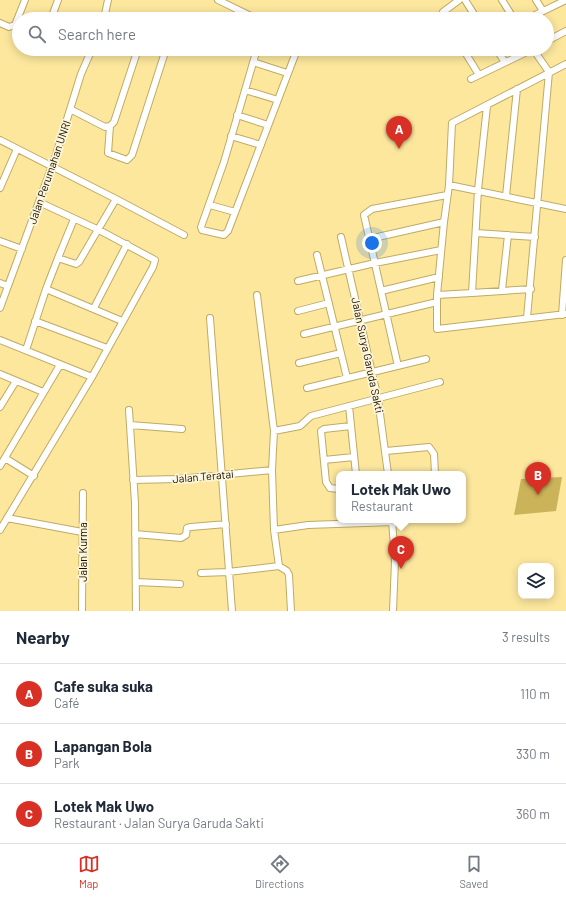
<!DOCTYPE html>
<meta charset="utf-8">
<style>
:root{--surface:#fff;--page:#f2f2f3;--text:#1f2937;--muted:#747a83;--line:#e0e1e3;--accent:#d93025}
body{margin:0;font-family:Barlow,sans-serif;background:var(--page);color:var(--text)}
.controls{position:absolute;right:12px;bottom:12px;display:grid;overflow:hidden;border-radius:8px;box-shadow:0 2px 10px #0003}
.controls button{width:36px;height:36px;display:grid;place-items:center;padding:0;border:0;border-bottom:1px solid var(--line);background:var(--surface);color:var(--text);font:20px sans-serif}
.you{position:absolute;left:372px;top:243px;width:14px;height:14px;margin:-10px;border:3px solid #fff;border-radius:50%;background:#1a73e8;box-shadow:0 0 0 6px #1a73e833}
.badge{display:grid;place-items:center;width:26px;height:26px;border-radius:50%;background:var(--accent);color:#fff;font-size:13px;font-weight:700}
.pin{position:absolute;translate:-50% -33px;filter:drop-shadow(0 1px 2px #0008)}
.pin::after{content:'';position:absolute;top:21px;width:14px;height:12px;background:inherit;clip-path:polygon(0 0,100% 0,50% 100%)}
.popup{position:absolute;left:336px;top:471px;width:130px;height:52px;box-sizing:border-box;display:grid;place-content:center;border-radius:8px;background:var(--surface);filter:drop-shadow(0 1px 3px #0005);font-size:13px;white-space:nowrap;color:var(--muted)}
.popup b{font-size:15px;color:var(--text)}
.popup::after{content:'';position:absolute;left:50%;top:100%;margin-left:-8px;border:8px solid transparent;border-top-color:var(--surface)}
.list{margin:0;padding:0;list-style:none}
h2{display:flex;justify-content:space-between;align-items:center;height:52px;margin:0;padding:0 16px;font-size:17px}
h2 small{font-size:13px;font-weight:400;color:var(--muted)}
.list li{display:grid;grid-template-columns:26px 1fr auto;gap:12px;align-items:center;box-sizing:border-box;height:60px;padding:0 16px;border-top:1px solid var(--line)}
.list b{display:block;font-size:15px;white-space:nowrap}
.list p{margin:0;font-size:13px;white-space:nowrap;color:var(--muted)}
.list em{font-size:13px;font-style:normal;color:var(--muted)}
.icon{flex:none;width:22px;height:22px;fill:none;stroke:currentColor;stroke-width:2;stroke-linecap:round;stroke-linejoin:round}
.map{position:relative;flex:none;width:566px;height:611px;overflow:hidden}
.search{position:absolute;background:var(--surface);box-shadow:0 2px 10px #0003;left:12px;right:12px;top:12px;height:44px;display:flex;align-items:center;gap:10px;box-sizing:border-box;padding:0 14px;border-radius:22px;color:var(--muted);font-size:15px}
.sheet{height:232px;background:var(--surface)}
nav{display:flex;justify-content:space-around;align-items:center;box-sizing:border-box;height:56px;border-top:1px solid var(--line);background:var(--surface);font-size:11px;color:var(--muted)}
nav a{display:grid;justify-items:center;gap:2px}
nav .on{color:var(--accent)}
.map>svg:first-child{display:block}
.green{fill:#cbb35a}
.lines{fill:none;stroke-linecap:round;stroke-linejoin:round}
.minor-casing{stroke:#bfab62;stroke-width:8}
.minor{stroke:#fff;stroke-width:6}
.labels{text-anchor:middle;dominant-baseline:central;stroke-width:3.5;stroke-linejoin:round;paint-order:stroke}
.street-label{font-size:11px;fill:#130d00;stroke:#fdf5d8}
</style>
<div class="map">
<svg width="566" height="611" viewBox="0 0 566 611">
<rect width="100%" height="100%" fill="#fce79d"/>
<path class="green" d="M562 477 556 511 514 515 521 479Z"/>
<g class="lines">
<defs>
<path id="minor" d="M218 0 257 19
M465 0 477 19
M502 0 514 19
M536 0 543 11
M51 19 58 0
M104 19 108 0
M444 19 443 12 459 0
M527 19 566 0
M0 23 9 27 15 25 25 0
M547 41 566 31
M257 49 224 162 201 227 202 230 224 235 228 231 295 55V49
M463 49 479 75
M496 49 505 62
M253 62 287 73
M471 79 533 49
M245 90 278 100
M487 106 478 190 472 293 437 295 444 222 449 185 452 123 566 64
M70 109 105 127 110 126 114 122 138 49
M237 115 268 125
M110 126 108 153 127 160 132 155 166 49
M231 136 261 145
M0 140 116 199 79 262 76 264 58 258 74 219
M449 185 566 209
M0 188 17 149
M506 196 517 89
M116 199 184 235
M39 202 99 230 155 260 153 267 92 377
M210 205 235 212
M476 233 535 237
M341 237 378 399 388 474
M369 239 444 222
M0 241 22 249
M317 255 347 378
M58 258 46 289 122 321
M298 281 375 263 441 250
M0 283 8 286 55 158 81 74 92 49
M502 290 508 235
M381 291 439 277
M472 293 531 289
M257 295 274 431 272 470 274 530 279 566
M437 295V329L566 314
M0 308 8 286
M94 308 127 244
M298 311 329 303
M562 315 566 260
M210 318 232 611
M527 318 549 72 533 49
M35 321 107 348
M304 334 437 302
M0 340 92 377 0 530
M26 350 46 289
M299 363 341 353
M398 366 364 215 372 209 447 195
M0 374 43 392
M307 388 426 359
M349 406 356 474
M0 407 16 381
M129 410 135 503 136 611
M130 425 182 429
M274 431 300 426 311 416 440 382
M386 451 429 447 434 454 435 474
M5 458 34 476
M324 460 354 457
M0 466 60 365
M133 480 178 479 272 470
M339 489 330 488 326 482 321 431 324 429 351 426
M7 518 82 532
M392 520 395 561 393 611
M274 530 308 525 393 522
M135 534 181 538 186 535 187 528 191 527 226 524
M201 573 228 572 279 566 287 571 289 575 291 611
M136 582 180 584
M82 611 83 493"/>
</defs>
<use href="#minor" class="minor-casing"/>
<use href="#minor" class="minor"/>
</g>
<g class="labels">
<g class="street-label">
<text transform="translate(49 172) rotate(-71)">Jalan Perumahan UNRI</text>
<text transform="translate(368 355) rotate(78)">Jalan Surya Garuda Sakti</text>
<text transform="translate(203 476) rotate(-5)">Jalan Teratai</text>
<text transform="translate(82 552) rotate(-90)">Jalan Kurma</text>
</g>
</g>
</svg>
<div class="controls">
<button><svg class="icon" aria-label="layers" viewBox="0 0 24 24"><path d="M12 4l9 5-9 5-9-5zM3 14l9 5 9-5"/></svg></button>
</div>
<div class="you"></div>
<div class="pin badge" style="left:399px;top:149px">A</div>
<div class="pin badge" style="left:538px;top:495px">B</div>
<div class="pin badge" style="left:401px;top:569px">C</div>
<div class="popup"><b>Lotek Mak Uwo</b>Restaurant</div>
<div class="search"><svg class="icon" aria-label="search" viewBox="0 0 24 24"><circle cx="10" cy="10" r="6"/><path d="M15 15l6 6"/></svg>Search here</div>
</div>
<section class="sheet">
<h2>Nearby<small>3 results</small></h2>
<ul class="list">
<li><span class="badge">A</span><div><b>Cafe suka suka</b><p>Café</p></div><em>110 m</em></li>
<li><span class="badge">B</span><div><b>Lapangan Bola</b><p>Park</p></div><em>330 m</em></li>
<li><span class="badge">C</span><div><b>Lotek Mak Uwo</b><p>Restaurant · Jalan Surya Garuda Sakti</p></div><em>360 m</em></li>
</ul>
</section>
<nav>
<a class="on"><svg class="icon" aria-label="map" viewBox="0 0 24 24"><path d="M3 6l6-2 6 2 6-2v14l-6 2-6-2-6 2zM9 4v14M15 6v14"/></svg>Map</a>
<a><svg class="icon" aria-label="directions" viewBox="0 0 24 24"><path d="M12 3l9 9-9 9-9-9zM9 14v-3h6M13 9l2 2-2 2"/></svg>Directions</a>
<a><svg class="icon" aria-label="saved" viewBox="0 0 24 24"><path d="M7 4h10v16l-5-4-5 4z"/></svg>Saved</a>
</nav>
